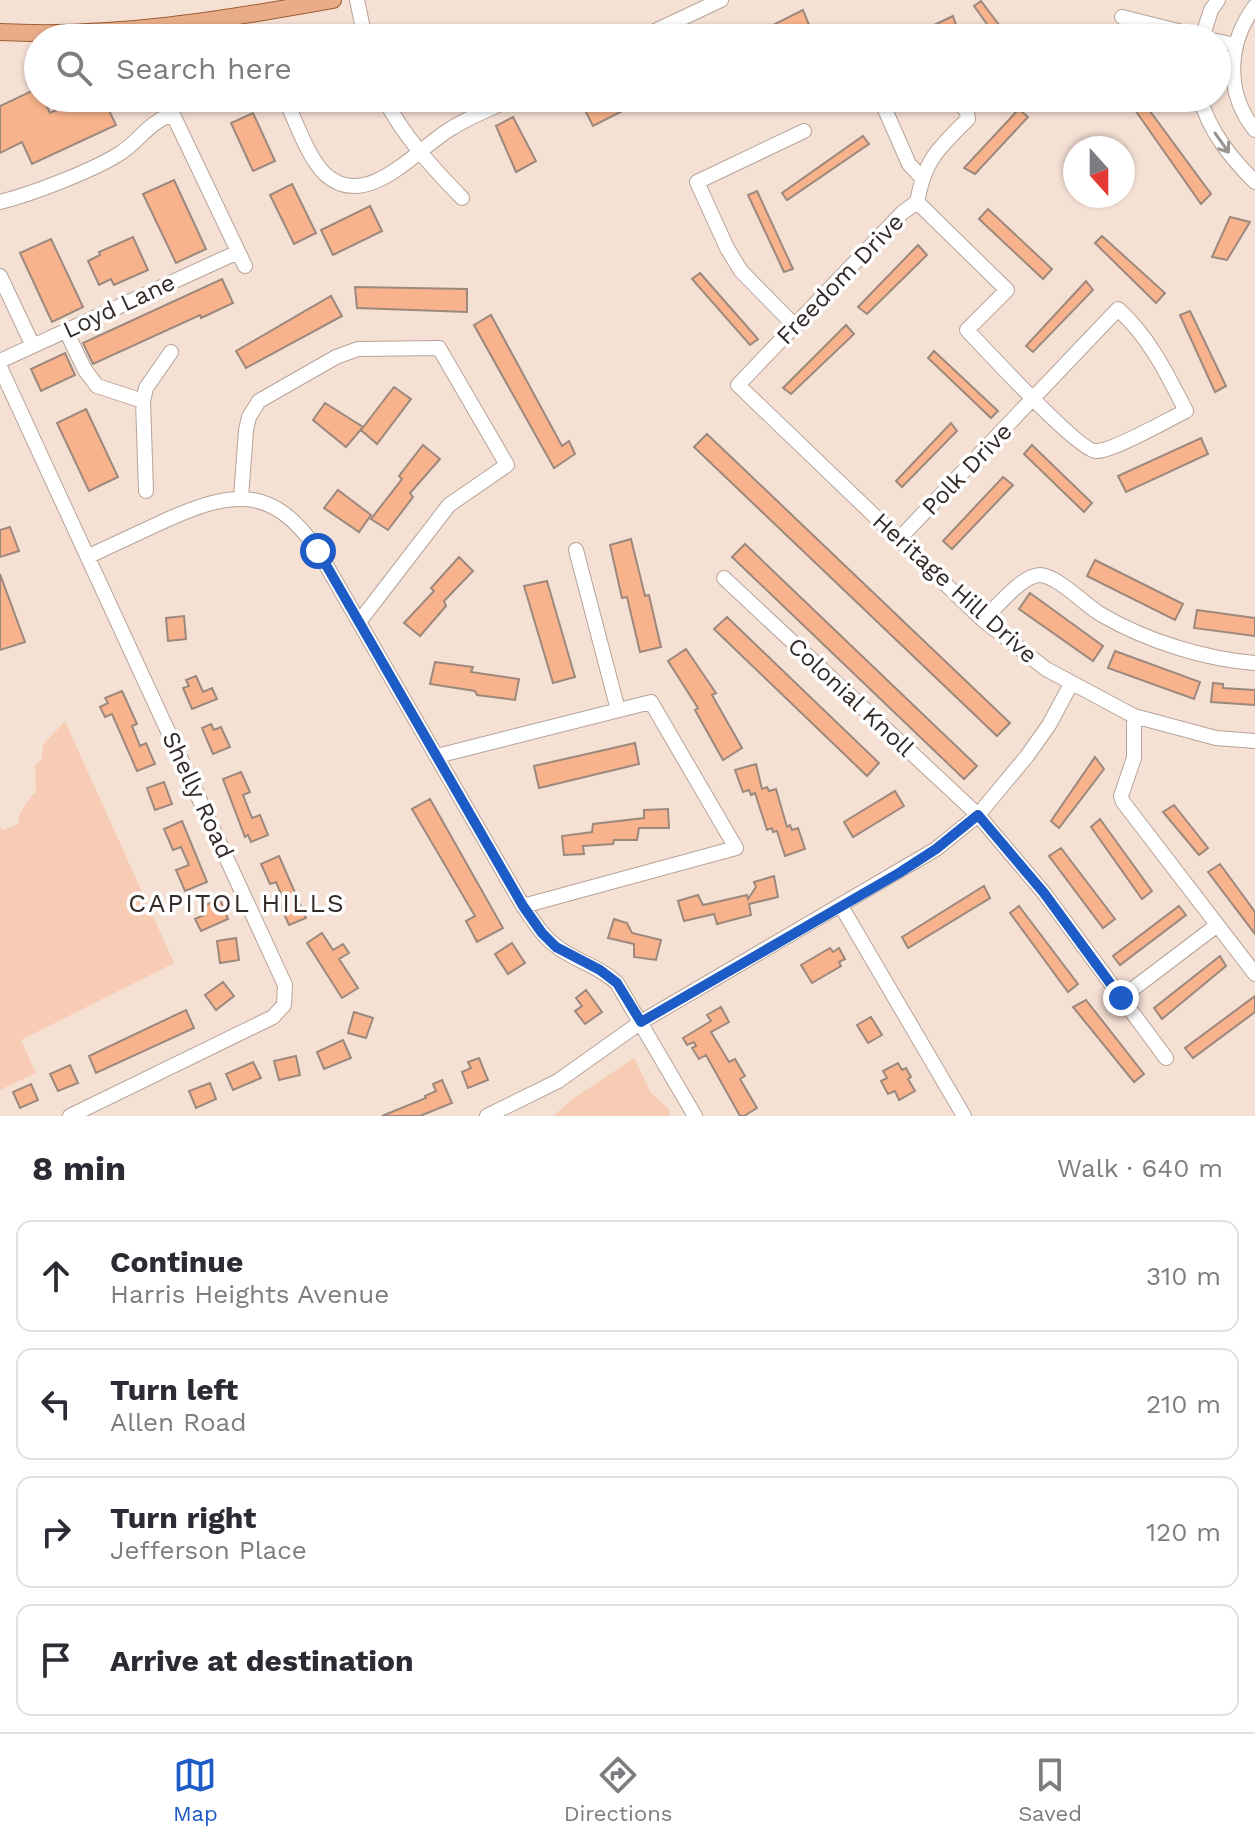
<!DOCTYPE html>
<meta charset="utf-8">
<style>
:root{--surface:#fff;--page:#f7f7f7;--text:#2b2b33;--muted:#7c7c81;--line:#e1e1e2;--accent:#1d5bc7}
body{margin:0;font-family:"Work Sans",sans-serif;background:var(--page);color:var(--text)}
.compass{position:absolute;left:1063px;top:136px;width:72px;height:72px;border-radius:50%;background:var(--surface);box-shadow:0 2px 6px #0004;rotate:159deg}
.stop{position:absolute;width:24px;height:24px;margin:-18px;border:6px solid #1d5bc7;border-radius:50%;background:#fff}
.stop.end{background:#1d5bc7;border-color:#fff;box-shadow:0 2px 8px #0008}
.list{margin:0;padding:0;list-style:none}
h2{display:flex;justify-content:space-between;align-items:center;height:104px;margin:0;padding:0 32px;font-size:34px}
h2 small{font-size:26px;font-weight:400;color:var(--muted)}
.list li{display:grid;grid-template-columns:52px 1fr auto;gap:24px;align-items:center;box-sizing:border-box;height:112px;margin:0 16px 16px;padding:0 16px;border:2px solid var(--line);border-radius:16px}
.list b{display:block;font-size:30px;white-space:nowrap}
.list p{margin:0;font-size:26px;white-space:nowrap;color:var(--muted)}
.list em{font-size:26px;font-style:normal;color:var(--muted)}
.icon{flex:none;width:44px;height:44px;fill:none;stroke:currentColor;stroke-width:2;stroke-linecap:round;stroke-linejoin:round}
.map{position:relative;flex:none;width:1255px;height:1116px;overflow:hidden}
.search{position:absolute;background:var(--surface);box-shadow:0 2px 6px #0004;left:24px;right:24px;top:24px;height:88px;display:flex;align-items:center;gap:20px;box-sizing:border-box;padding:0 28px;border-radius:44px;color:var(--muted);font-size:30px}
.sheet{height:616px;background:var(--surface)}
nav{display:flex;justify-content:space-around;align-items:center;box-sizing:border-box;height:112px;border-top:2px solid var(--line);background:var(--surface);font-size:22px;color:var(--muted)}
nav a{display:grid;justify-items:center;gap:4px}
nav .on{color:var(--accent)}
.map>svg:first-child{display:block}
.green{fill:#f7ccb4}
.building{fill:#f8b38c;stroke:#9c887d;stroke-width:2}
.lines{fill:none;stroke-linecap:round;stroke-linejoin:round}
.minor-casing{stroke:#b7a398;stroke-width:16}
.major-casing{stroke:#9e5c32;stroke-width:18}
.minor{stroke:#fff;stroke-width:14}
.major{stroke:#e8ad88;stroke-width:16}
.oneway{stroke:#999593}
.route{stroke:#1d5bc7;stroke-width:10}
.labels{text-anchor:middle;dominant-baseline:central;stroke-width:7;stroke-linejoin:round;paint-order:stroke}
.street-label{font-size:24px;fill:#332b27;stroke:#fff}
.neighbourhood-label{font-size:26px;letter-spacing:2px;fill:#332b27;stroke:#fff}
</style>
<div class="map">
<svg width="1255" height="1116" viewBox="0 0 1255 1116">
<rect width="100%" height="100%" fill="#f5e0d4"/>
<path class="green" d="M65 721 174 963 21 1040 36 1073 0 1090V827L4 830 18 824C19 812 27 800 36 792L35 766 42 758 43 745Z
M634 1058 651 1093 668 1108 670 1116H553L573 1099Z"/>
<path class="building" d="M981 1 1009 38H997L974 6Z
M803 10 809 25 782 38H747Z
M953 16 956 25 929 38H907Z
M38 88V98H43L50 113 82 98H103L116 125 32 164 22 142 0 153V106Z
M606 98H648L593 126 584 108Z
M1144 103 1211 194 1201 204 1135 110Z
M1019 109 1028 117 975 174 964 168Z
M253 113 275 161 253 171 231 123Z
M513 117 536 161 516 172 496 126Z
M863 136 869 144 787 200 782 193Z
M174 180 206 249 176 263 143 194Z
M292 184 316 233 294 244 270 195Z
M757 191 793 269 784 272 748 195Z
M370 206 382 231 333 255 321 230Z
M988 209 1052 269 1043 279 979 219Z
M1230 217 1250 222 1227 260 1212 257Z
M1102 236 1165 293 1156 303 1095 243Z
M133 237 148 270 114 285 111 279 99 285 88 261 100 255 99 252Z
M51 239 83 307 52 322 20 253Z
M918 245 927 255 867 314 858 307Z
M700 273 758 339 750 345 692 279Z
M222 279 233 303 201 318 200 315 93 364 83 343Z
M1086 281 1093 290 1033 352 1026 346Z
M355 287 467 289V312L357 308Z
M331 296 342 316 246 368 236 351Z
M1190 311 1226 386 1215 392 1180 315Z
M491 315 562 446 569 441 575 454 554 468 474 325Z
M846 325 854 334 791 394 783 388Z
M934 351 998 411 991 418 928 358Z
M65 353 75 375 41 391 31 369Z
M394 387 411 399 377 444 361 430Z
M325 403 363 427 346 447 313 420Z
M86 409 118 477 89 491 57 423Z
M951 423 957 431 902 487 896 481Z
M707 434 1010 723 997 736 694 447Z
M1201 438 1208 454 1126 492 1118 476Z
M423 445 440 459 410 493 413 497 388 530 371 519 402 479 399 476Z
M1032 445 1092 503 1084 512 1024 454Z
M1003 477 1013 485 952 549 943 541Z
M338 490 371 515 359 532 324 508Z
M10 527 19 551 0 557V530Z
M631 539 645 596 649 595 661 647 640 652 627 597 622 598 610 545Z
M745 544 977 766 964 779 732 557Z
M459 557 473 571 444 601 446 606 420 636 404 623 434 591 431 588Z
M1095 560 1183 604 1175 620 1087 576Z
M0 574 25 642 0 650Z
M547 581 575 677 553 683 524 586Z
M1030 593 1103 646 1093 661 1019 609Z
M1197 610 1255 618V636L1194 628Z
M184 616 186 639 168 641 166 618Z
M727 617 879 763 867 776 714 629Z
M686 649 716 693 712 695 742 748 723 760 695 710 698 708 668 661Z
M1115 651 1200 682 1194 699 1108 668Z
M435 662 473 667 471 672 519 679 515 700 477 695 475 691 430 684Z
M196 676 203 692 212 688 217 699 192 709 183 688 189 686 186 680Z
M1213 683 1223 684V688L1255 690V705L1211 702Z
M122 691 137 724 132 726 140 746 146 743 155 764 137 771 112 714 105 717 100 707 108 703 105 698Z
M211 724 214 730 221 727 230 747 213 754 202 728Z
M635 743 639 764 539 788 534 766Z
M1095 757 1104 769 1059 828 1051 821Z
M756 764 762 789 767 787 769 791 776 789 787 827 790 825 792 830 798 828 805 849 785 856 777 831 773 832 772 828 767 830 755 793 751 795 749 790 743 792 735 770Z
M241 772 250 792 243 795 252 818 260 815 268 835 251 842 248 835 245 837 223 779Z
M164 782 172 804 155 810 147 788Z
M895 791 904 806 853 837 844 822Z
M430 799 503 928 477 942 466 921 475 916 412 809Z
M1174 805 1208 848 1199 855 1163 812Z
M668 809 669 828H639L637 840H614L613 844 583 846 584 854 564 855 562 836 592 832 593 824 644 818V810Z
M1100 819 1152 891 1142 899 1091 827Z
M182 821 207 882 185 891 176 870 189 865 181 847 173 850 164 829Z
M1061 848 1115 919 1103 928 1049 856Z
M279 856 306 918 289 925 280 905 285 903 276 882 270 884 261 864Z
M1220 864 1255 912V934L1208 872Z
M774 876 778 897 749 904 751 915 717 924 714 914 684 921 678 901 698 895 703 905 747 895 748 899 756 887 754 882Z
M984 886 990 898 908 948 902 937Z
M220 899 228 919 201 931 195 919 204 915 201 907Z
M1019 906 1078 984 1068 992 1010 913Z
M1179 906 1186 915 1120 965 1113 956Z
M614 919 627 923 632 933 661 940 656 960 634 957V944L608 938Z
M322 933 333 950 343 944 349 953 339 959 358 988 342 998 307 943Z
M236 938 239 960 220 963 217 941Z
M512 943 525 963 508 974 495 954Z
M830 948 833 952 839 948 845 959 839 962 841 966 812 983 801 965Z
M1220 956 1226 966 1162 1019 1154 1008Z
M223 982 234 996 216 1010 205 995Z
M586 990 602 1012 585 1024 575 1011 582 1006 576 998Z
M1255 996V1012L1193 1058 1185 1048Z
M1086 1000 1144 1074 1134 1082 1073 1007Z
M721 1007 729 1022 711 1032 729 1062 735 1059 745 1076 740 1079 757 1108 744 1116H740L706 1055 699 1059 692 1048 696 1046 694 1042 687 1045 683 1038 711 1021 707 1015Z
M186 1010 194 1028 96 1073 89 1056Z
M354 1012 373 1018 366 1038 348 1033Z
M871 1017 882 1035 868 1043 857 1025Z
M343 1040 351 1058 324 1069 317 1052Z
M296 1056 300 1075 279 1080 274 1061Z
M479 1058 488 1080 468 1088 462 1072 471 1068 468 1062Z
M253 1062 261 1078 233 1090 226 1074Z
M898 1063 902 1070 906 1068 911 1077 908 1079 915 1091 899 1100 895 1091 888 1094 881 1081 887 1078 883 1071Z
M70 1065 78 1083 58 1091 50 1074Z
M442 1080 452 1103 420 1116H382L426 1098 425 1096 436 1091 433 1084Z
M210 1083 216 1099 196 1108 189 1091Z
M31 1084 38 1100 20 1108 13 1092Z"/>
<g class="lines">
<defs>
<path id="minor" d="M357 0 365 38
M1255 6C1227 43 1225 93 1255 130
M1122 17 1206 38
M640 38 721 0
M1202 38 1211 10 1218 0
M1217 41 1235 45
M165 98 245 266
M285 98C295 120 308 158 325 174 367 213 418 147 452 128 471 116 493 108 513 98
M384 98C404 137 432 167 462 198
M880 98 909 164 922 178
M1200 98C1210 132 1230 157 1255 182
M0 202C32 194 95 170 122 152 142 138 147 124 172 114
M917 202 902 213 738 385 983 620 1046 669 1134 716 1216 738 1255 741
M917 202C925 159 938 149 968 119L967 112 956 98
M0 276 33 346
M795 326 741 271 727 248 697 182 804 131
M66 331 85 370 97 386 143 401
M0 361 238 252
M0 367 285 985 284 1005 273 1017 70 1116
M146 491 143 401 146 388 171 352
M241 498 246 430 249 417 259 401 336 357 358 349 439 348 507 465 449 505 359 622
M899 539 1118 309C1150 338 1167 374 1186 411 1169 419 1112 452 1096 451 1079 451 985 349 967 330L1007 290 917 202
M576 550 618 710
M89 556C113 545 138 533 162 522 230 491 272 483 318 551L523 906C533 920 542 936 556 946 575 961 599 966 617 983L695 1116
M724 578 978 815 1044 893 1166 1058
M983 620C996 608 1022 575 1040 575 1058 576 1086 606 1102 615 1147 641 1204 659 1255 663
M1134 716V758L1121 796 1123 802 1255 974
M437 756 651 702 736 848 523 906
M841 906 964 1116
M1121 998 1216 926
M487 1116 558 1081 641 1022 936 849 978 815 1027 756 1049 725 1071 684"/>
<path id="major" d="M0 32C113 38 222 20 333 0"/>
</defs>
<use href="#minor" class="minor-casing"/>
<use href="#major" class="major-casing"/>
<use href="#minor" class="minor"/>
<use href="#major" class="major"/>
</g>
<defs><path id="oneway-shaft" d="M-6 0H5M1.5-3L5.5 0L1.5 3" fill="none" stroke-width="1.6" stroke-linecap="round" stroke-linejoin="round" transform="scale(2)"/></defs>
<use class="oneway" href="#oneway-shaft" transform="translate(1222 143) rotate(55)"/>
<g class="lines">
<path class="route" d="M318 551 523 906 542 933 556 947 600 970 617 983 641 1022 899 873 936 849 978 815 1044 893 1121 998"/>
</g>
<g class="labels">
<g class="street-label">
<text transform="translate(840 279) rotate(-46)">Freedom Drive</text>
<text transform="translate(119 306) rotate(-25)">Loyd Lane</text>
<text transform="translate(967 469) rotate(-46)">Polk Drive</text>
<text transform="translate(955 588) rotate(42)">Heritage Hill Drive</text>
<text transform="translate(851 697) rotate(43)">Colonial Knoll</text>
<text transform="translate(198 795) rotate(65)">Shelly Road</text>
</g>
<g class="neighbourhood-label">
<text x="237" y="903">CAPITOL HILLS</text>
</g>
</g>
</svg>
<svg class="compass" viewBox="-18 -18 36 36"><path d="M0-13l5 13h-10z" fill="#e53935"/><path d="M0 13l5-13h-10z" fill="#7c7c81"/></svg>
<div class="stop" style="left:318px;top:551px"></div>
<div class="stop end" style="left:1121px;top:998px"></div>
<div class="search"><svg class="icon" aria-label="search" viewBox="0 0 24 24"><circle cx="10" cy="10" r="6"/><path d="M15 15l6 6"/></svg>Search here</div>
</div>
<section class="sheet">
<h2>8 min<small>Walk · 640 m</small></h2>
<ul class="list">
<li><svg class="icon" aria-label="ahead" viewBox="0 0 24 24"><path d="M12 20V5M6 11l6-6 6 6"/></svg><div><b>Continue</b><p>Harris Heights Avenue</p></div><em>310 m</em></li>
<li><svg class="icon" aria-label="left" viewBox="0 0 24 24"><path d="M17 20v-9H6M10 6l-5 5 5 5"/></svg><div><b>Turn left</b><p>Allen Road</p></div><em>210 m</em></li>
<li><svg class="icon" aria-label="right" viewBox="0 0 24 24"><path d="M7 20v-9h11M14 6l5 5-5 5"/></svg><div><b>Turn right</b><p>Jefferson Place</p></div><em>120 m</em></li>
<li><svg class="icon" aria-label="arrive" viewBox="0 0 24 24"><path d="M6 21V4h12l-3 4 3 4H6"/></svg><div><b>Arrive at destination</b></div></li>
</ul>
</section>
<nav>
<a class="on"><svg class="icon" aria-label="map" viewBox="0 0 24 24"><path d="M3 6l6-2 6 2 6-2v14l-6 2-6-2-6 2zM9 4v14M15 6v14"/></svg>Map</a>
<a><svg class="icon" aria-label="directions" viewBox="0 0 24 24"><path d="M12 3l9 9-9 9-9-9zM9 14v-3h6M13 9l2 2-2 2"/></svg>Directions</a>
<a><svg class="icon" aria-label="saved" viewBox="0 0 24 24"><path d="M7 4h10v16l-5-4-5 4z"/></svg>Saved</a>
</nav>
